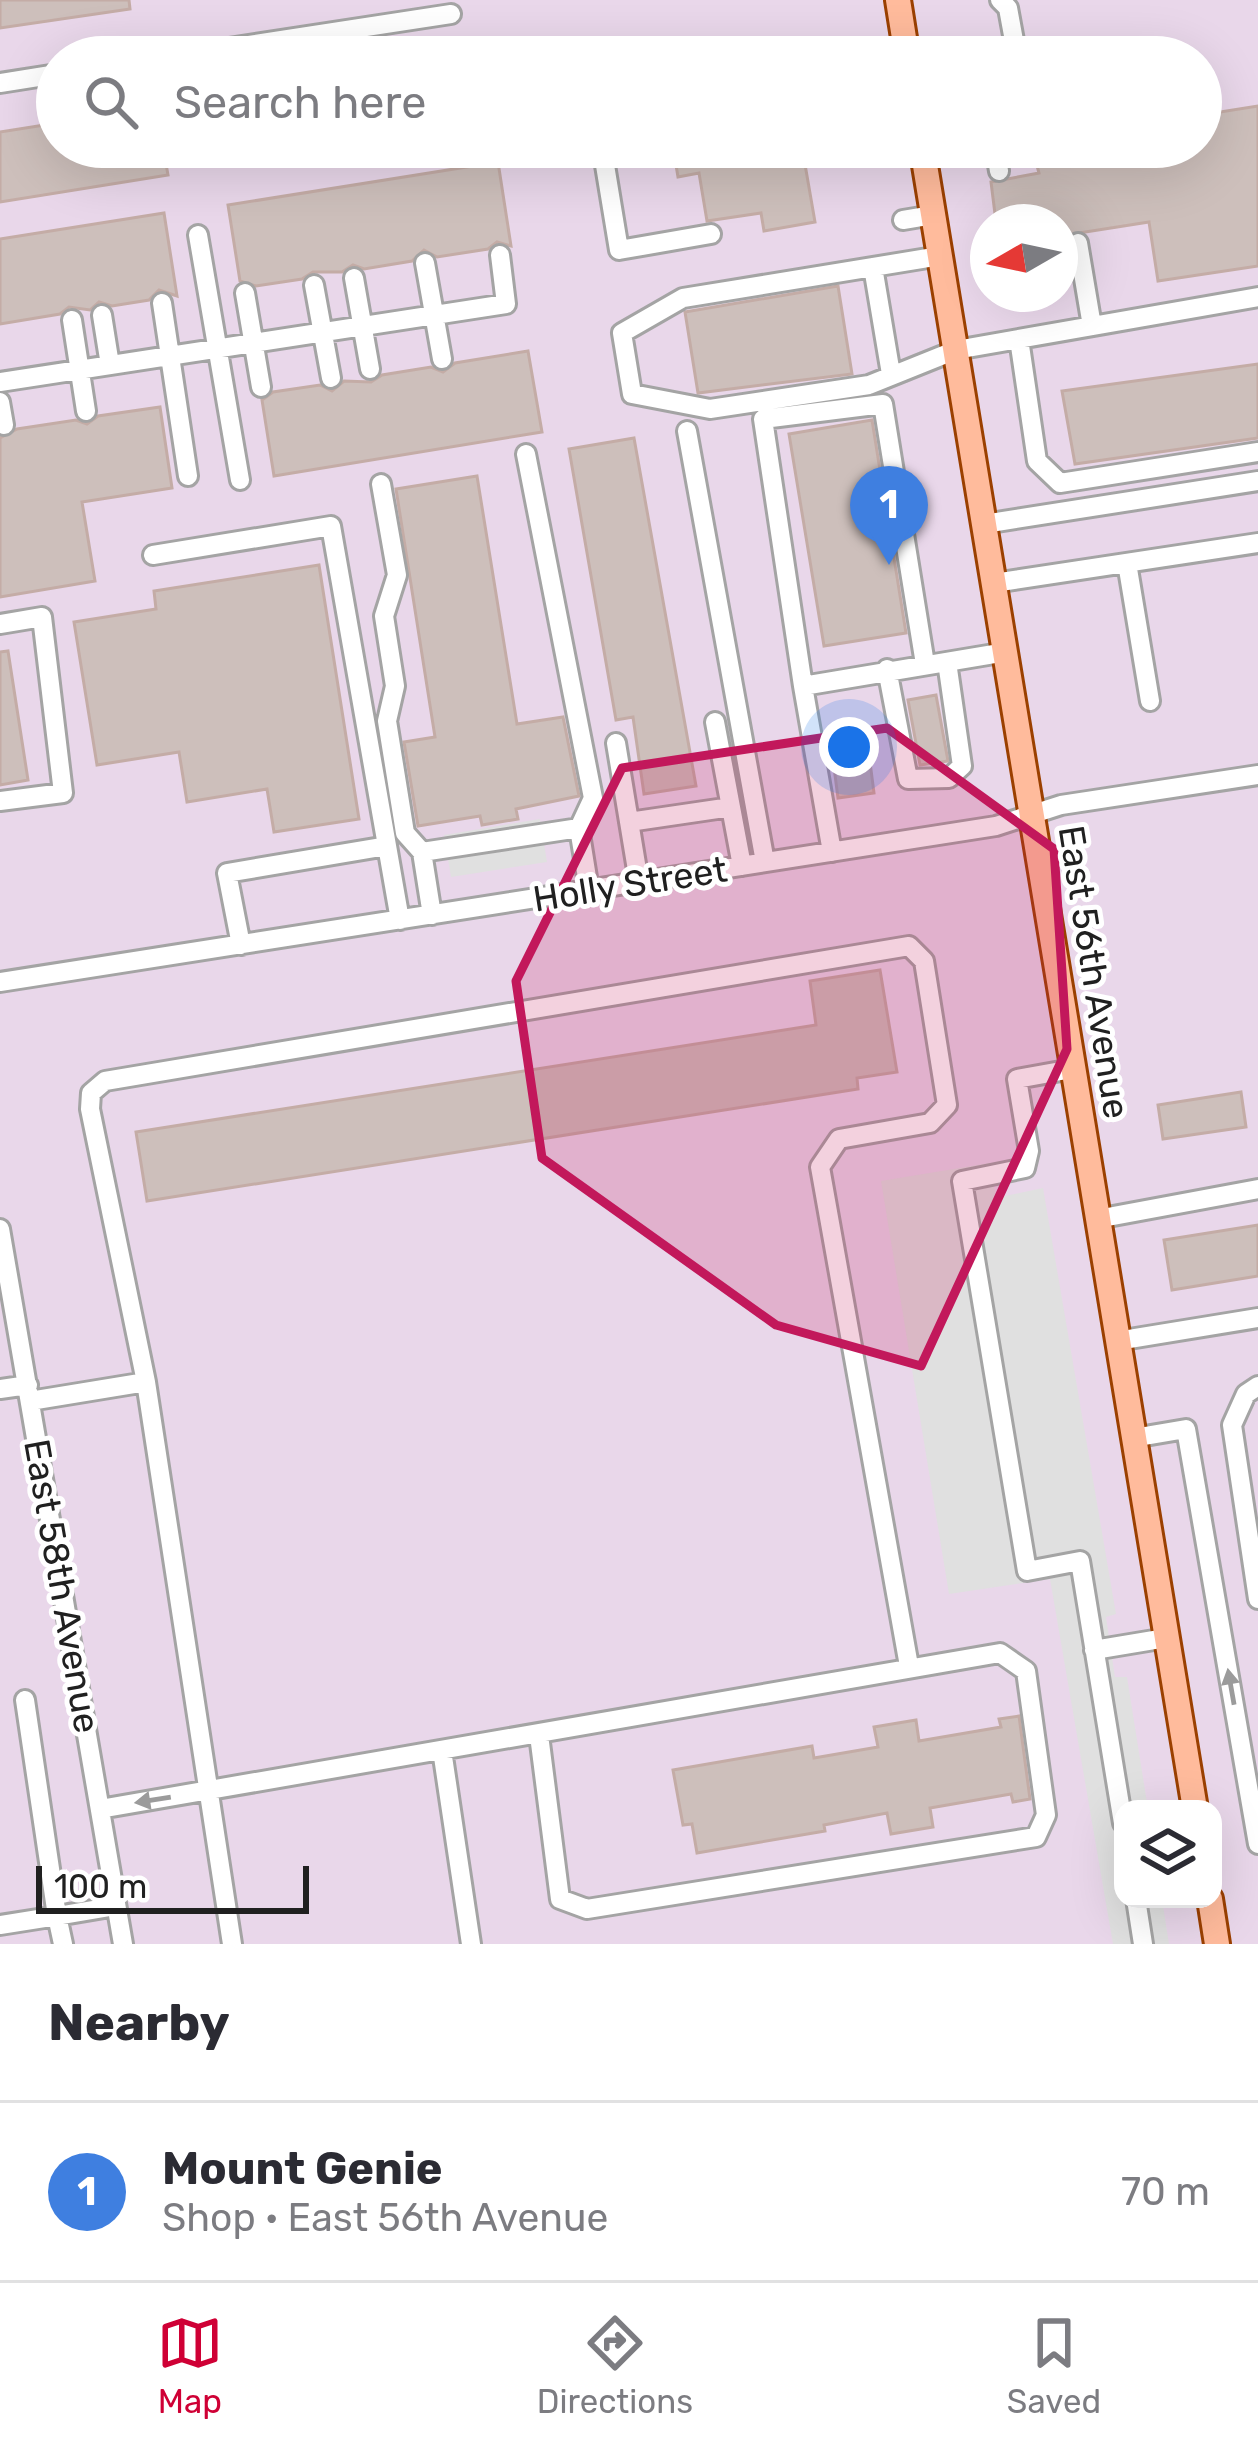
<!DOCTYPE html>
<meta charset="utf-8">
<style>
:root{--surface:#fff;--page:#f7f7f7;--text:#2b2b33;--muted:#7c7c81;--line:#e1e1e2;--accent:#cf0035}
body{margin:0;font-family:Rubik,sans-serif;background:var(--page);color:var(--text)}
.controls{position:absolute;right:36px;bottom:36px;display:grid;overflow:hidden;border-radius:24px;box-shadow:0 12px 48px #0002}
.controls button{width:108px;height:108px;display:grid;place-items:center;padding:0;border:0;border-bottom:3px solid var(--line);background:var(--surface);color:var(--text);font:60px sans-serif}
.compass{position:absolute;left:970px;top:204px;width:108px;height:108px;border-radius:50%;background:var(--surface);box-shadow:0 12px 48px #0002;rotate:261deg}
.scale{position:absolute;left:36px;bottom:30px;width:273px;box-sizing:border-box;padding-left:12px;border:6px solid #202020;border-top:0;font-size:33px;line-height:42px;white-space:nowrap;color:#202020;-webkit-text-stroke:9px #fff;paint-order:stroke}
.you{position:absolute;left:849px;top:747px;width:42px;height:42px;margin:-30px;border:9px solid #fff;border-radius:50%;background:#1a73e8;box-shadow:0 0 0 18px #1a73e833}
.badge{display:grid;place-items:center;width:78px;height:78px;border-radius:50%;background:var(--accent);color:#fff;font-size:39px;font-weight:700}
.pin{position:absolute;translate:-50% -99px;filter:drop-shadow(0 3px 6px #0008)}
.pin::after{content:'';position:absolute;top:63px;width:42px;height:36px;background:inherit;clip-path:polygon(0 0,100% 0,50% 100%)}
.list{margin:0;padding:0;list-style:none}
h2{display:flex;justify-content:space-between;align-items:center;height:156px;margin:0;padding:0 48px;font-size:51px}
h2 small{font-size:39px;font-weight:400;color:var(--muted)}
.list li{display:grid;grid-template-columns:78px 1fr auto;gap:36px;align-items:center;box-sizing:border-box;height:180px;padding:0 48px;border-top:3px solid var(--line)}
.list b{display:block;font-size:45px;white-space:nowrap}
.list p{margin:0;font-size:39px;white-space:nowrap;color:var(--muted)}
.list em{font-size:39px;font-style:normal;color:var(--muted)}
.icon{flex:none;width:66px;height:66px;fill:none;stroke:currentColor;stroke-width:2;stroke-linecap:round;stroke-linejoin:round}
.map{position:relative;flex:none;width:1258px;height:1944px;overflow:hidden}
.search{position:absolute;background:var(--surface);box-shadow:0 12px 48px #0002;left:36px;right:36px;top:36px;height:132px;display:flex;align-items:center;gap:30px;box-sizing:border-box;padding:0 42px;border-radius:66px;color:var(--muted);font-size:45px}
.sheet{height:336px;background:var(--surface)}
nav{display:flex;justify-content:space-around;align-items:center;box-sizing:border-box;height:168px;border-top:3px solid var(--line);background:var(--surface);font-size:33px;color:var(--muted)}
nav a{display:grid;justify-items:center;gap:6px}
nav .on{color:var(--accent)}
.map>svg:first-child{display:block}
.industrial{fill:#e9d7ea;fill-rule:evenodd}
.parking{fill:#e0e0e0}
.building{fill:#cdbfbb;stroke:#c4aca6;stroke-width:3}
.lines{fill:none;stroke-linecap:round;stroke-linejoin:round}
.minor-casing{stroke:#a4a4a4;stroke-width:24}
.major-casing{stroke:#9b4000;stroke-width:30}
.minor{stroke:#fff;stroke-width:18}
.major{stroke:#ffbb9c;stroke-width:24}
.oneway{fill:#9b9b9b}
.marked{fill:#c2185b;fill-opacity:0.2;stroke:#c2185b;stroke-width:9;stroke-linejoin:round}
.labels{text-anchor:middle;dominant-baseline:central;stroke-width:10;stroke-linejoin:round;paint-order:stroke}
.street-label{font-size:36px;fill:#202020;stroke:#fff}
</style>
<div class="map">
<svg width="1258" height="1944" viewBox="0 0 1258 1944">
<rect width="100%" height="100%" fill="#f1eae5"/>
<path class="industrial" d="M0 0H1258V1944H0ZM57 57H1201V147H57ZM988 222H1060V294H988ZM1123 1809H1213V1899H1123Z"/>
<path class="parking" d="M540 819 547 862 451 877 444 835Z
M990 1163 996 1198 1043 1188 1116 1614 1106 1617 1115 1677H1127L1148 1809H1123V1899H1162L1169 1944H1113L1050 1579 949 1594 881 1181Z"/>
<path class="building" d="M0 0H129L130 9 0 28Z
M1258 106V266L1158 281 1149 222 1060 236V222H996L991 182 1039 173 1032 147H1201V115Z
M57 123V147H163L168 175 0 202V132Z
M673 147H802L815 222 764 231 761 213 707 221 699 173 678 177Z
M498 162 511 246 497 242 488 249 437 257 424 250 412 261 364 269 353 265 342 272H313L302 279 256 286 240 281 228 205Z
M164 213 177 296 159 290 149 300 112 306 99 302 90 310 69 307 60 314 0 324V239Z
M838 286 852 374 698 393 685 312Z
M528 351 542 432 274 476 262 400 273 392 320 385 332 391 344 381 371 382 382 375 431 367 443 372 455 363Z
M1258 364V438L1075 464 1062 391Z
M160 407 172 488 82 502 95 581 0 597V438L17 429 76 420 87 424 98 416Z
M872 420 906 633 824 646 789 434Z
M634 438 696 786 644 794 633 717 616 720 569 449Z
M477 476 517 724 563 717 579 796 516 809 518 819 482 825 480 816 418 826 404 742 435 737 396 489Z
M319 565 359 819 274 832 267 789 187 802 179 752 97 765 74 622 156 609 154 591Z
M8 651 28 780 0 785V652Z
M936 695 948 761 920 765 908 700Z
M867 739 874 793 838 798 831 744Z
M880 970 897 1072 857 1078 858 1089 147 1201 136 1132 816 1025 810 981Z
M1241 1092 1246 1127 1163 1139 1158 1105Z
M1258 1225V1276L1172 1290 1164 1240Z
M1019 1716 1030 1799 1013 1802 1011 1794 930 1808 933 1827 891 1834 887 1813 824 1825 825 1831 697 1853 692 1824 683 1825 673 1770 812 1746 814 1758 878 1747 874 1727 916 1720 919 1741 1001 1727 999 1719Z"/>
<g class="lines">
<defs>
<path id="minor" d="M1000 0 1008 8 1017 57
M170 57 451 14
M0 83 57 74
M602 147 619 250 711 234
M995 147 999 171
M903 220 933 215
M198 235 240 480
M1078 243 1092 326
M940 256 683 298 622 333 632 394 710 409 869 385 956 350 1258 297
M425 263 442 359
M873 267 891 374
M354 278 370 369
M314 285 331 378
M245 293 261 387
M162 303 188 476
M102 315 110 365
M72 320 86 411
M1019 339 1037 461 1060 483 1258 452
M0 382 506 304 500 255
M0 402 4 425
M687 431 765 862
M526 454 593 798 579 828
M381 484 397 575 384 616 395 686 387 721 405 833 422 852
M984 524 1258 481
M153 555 331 526 400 920
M1127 563 1150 701
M994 583 1258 543
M0 624 42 617 63 793 0 801
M887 669 908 779 949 778 962 766 947 662
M803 686 763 419 883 404 925 664
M715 722 742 866
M616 743 639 882
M629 822 731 807
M832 852 803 686 1006 652
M432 915 422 852 579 828 589 890
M241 945 227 873 387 846
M0 982 996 826 1061 805 1258 775
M1072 1069 1017 1079 1029 1151 1025 1168 962 1181 1027 1571 1080 1561 1123 1823
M1097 1219 1258 1189
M0 1229 123 1944
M1117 1341 1258 1318
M1258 1386 1246 1394 1232 1425 1258 1599
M0 1389 28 1385
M30 1401 146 1382
M1133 1438 1186 1429 1258 1844
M1094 1650 1166 1638
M442 1750 471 1944
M100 1809 1000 1653 1026 1671 1046 1815 1036 1837 587 1909 560 1899 539 1735
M1136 1899 1143 1944
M0 1925 57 1916 25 1700
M63 1944 57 1916 116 1906
M232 1944 146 1382 90 1109 91 1093 105 1081 909 946 924 961 947 1105 930 1123 839 1139 820 1167 909 1666"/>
<path id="major" d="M898 0 907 57
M922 147 1195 1809
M1210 1899 1217 1944"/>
</defs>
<use href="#minor" class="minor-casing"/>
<use href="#major" class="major-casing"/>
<use href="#minor" class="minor"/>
<use href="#major" class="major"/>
</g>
<defs><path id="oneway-solid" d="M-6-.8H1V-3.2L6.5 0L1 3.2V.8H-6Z" transform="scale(3)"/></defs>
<g class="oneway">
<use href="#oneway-solid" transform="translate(1231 1687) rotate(-100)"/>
<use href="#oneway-solid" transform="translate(153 1800) rotate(171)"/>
</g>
<path class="marked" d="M887 728 1054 849 1067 1049 921 1366 776 1325 542 1158 516 981 622 768Z"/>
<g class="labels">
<g class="street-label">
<text transform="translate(630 884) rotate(-9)">Holly Street</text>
<text transform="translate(1094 972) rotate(81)">East 56th Avenue</text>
<text transform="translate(62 1586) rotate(80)">East 58th Avenue</text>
</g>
</g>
</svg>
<div class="controls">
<button><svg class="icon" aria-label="layers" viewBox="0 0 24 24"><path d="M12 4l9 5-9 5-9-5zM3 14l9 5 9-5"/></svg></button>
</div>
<svg class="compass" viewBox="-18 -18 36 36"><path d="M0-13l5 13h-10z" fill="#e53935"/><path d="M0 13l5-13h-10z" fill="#7c7c81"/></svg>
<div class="scale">100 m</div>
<div class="you"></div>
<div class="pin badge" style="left:889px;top:565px;background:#3f7fe0">1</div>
<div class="search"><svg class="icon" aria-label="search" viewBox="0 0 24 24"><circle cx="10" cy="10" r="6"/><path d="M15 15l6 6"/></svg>Search here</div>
</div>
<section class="sheet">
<h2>Nearby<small></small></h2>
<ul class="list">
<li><span class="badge" style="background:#3f7fe0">1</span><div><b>Mount Genie</b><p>Shop · East 56th Avenue</p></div><em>70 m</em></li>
</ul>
</section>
<nav>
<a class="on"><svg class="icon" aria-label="map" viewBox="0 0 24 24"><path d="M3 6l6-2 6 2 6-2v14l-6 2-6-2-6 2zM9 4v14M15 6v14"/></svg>Map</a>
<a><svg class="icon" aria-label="directions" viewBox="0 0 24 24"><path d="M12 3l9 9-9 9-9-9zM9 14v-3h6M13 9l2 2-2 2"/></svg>Directions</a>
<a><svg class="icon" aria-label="saved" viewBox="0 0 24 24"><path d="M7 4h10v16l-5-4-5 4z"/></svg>Saved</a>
</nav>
